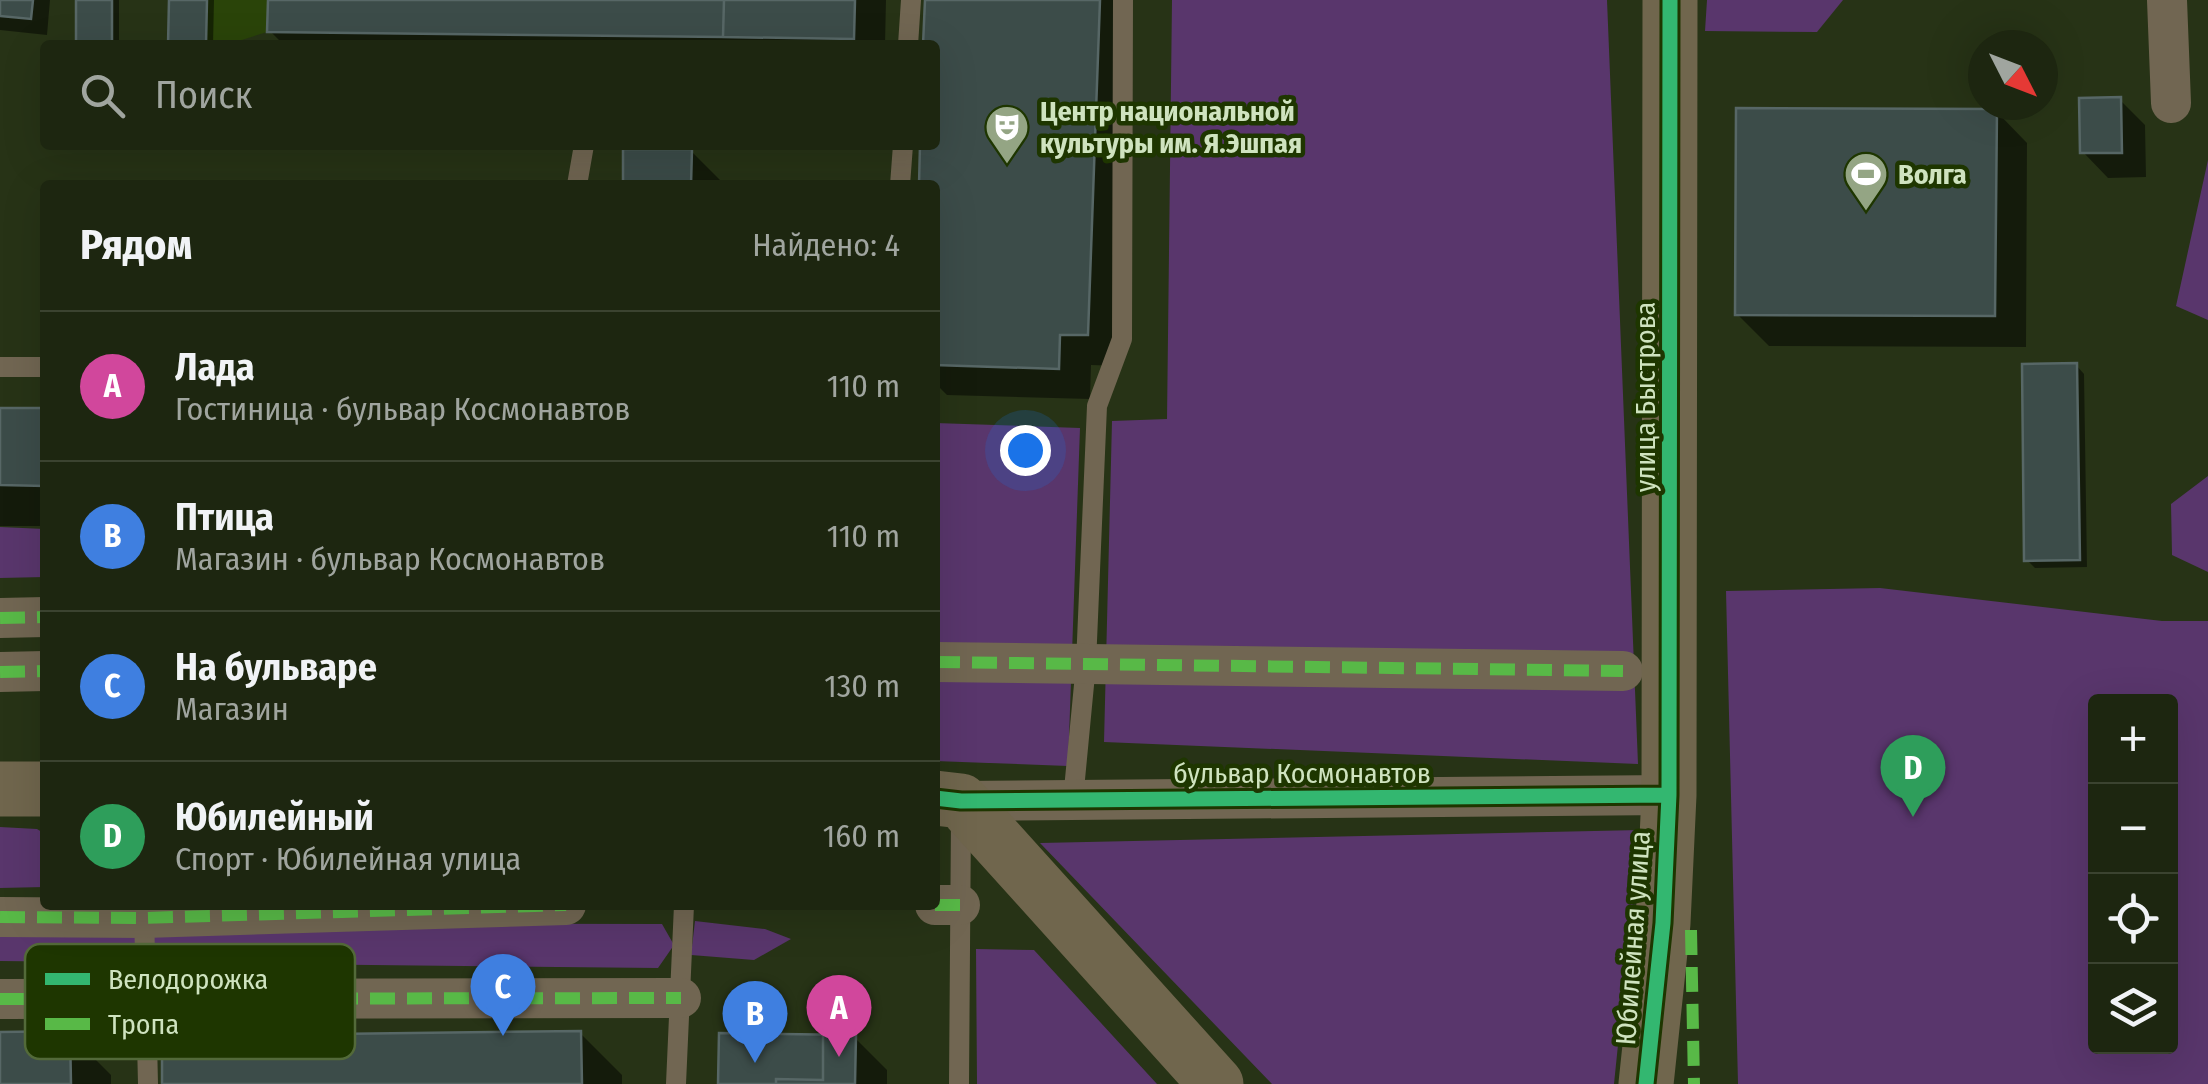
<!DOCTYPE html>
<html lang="ru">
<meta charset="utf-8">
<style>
:root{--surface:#1d2610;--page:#252e19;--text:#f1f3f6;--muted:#a0a59f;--line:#3b4330;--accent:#b45309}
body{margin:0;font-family:"Fira Sans Condensed",sans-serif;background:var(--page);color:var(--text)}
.controls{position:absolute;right:30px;bottom:30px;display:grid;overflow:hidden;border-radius:10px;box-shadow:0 10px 40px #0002}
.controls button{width:90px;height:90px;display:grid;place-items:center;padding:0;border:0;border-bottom:2px solid var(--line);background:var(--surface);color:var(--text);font:50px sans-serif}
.compass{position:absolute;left:1968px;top:30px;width:90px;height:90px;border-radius:50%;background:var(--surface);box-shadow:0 10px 40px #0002;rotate:132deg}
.you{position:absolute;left:1025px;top:450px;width:35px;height:35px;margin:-25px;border:8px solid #fff;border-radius:50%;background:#1a73e8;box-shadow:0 0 0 15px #1a73e833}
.badge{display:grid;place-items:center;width:65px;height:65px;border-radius:50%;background:var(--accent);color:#fff;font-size:32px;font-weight:700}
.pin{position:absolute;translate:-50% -82px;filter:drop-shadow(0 2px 5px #0008)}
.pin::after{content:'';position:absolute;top:52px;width:35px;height:30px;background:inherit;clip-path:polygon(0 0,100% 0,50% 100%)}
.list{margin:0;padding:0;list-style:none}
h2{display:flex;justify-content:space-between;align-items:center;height:130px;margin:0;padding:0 40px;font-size:42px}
h2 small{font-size:32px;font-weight:400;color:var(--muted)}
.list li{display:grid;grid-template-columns:65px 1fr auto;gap:30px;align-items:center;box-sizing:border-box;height:150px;padding:0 40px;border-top:2px solid var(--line)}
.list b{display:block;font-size:38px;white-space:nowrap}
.list p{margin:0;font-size:32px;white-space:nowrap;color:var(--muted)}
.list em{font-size:32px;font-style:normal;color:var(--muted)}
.icon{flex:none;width:55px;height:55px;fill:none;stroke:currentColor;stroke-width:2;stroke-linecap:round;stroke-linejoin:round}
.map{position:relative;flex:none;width:2208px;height:1084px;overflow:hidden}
.search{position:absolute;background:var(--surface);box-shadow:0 10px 40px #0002;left:40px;top:40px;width:900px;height:110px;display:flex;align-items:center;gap:25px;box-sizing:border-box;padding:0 35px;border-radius:10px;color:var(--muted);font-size:38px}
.panel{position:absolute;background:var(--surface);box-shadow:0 10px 40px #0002;left:40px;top:180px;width:900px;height:730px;border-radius:10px}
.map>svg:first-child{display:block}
.built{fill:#2a4409}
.green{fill:#59366c;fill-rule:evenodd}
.shadow{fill:#0007}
.building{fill:#3c4c49;stroke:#576766;stroke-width:2.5}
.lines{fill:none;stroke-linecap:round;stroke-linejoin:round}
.lane{stroke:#716652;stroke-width:20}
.street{stroke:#716652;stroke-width:40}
.secondary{stroke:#70664d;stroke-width:55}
.quiet{stroke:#58b947;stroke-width:12;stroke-dasharray:25 12;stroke-linecap:butt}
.cycleway-casing{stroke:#1e3600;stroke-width:21}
.cycleway{stroke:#33b770;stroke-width:15}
.labels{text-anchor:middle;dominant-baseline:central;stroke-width:9;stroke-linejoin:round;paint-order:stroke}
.poi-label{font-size:28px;font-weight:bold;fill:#cfe3bf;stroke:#1e3600;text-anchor:start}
.street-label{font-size:28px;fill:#cfe3bf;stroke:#1e3600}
.key{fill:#1e3600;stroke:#536a39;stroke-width:2.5}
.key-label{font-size:28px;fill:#cfe3bf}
</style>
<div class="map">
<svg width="2208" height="1084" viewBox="0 0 2208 1084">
<rect width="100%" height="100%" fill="#273316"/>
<path class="built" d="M207 0H268L267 32 226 45H206Z"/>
<path class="green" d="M1172 0H1607L1638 764 1104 742 1112 421 1167 419Z
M1707 0H1843L1817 32 1705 31Z
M2208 160V320L2176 306Z
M935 423 1080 428 1068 766 935 761Z
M2208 476V572L2172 555 2171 504Z
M0 527 45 529V577L0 578Z
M1880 588 2162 621H2208V1084H1738L1726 591ZM2096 702H2170V1046H2096Z
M0 827 37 829 45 834V887L0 888Z
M1640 830 1614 1084H1272L1040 843Z
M695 921 765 929 791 939 754 960 691 955Z
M206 923 662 924 674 945 658 968 0 961V925Z
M976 949 1034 950 1157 1084H977Z"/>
<path class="shadow" d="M0 0H50L47 35 0 30Z
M79 0H119V45H78Z
M172 0H214L213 45H171Z
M270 0H886L885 45H284L270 31Z
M927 0H1115L1119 366 1091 365 1090 399 947 395 935 383V185H921L922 145H935V45H926Z
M2120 100 2145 125 2146 177 2108 178 2083 152Z
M1996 111 2027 143 2026 347 1769 346 1737 314Z
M691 151 725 185H626Z
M2076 365 2084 374 2087 567 2035 568 2027 560Z
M0 411H45V526H0Z
M69 1033 111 1075V1084H0V1035Z
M580 1033 622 1075V1084H165Z
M855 1038 887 1070V1084H720Z"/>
<path class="building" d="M0 0H33L31 19 0 16Z
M76 0H112V45H76Z
M169 0H207L206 45H168Z
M268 0H724L723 37 267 32Z
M724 0H855L854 39 723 37Z
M925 0H1100L1088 335H1060L1059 369 935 365V185H919L920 145H935V45H923Z
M2121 97 2122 153H2080L2079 98Z
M1736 108 1997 109 1995 316 1735 315Z
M623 149H692L691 185H623Z
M2077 363 2080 560 2024 561 2022 364Z
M0 408H45V486L0 485Z
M70 1031 71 1084H0V1032Z
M581 1031 582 1084H162V1036Z
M719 1033 856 1035 855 1084H718Z
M823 1034 856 1035 855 1084H776V1079L823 1080Z"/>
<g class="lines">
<path class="lane" d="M908 45 911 0
M577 185 584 145
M900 185 903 145
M0 367H45
M1073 800 1086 664 1097 406 1122 339 1123 0
M144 912 148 1084
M676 1084 684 905
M959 1084 961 816"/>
<path class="street" d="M2167 0 2171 103
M0 618 45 617
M935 662 1623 671
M0 672 45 671
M961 801 1669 795
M935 905H960
M0 917 144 918 566 905
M0 999 681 998"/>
<path class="secondary" d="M0 789H45
M935 798 961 801 1216 1084
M1646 1084 1663 923 1669 795 1670 0"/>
<path class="quiet" d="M0 618 45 617
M935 662 1623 671
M0 672 45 671
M935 905H960
M0 917 144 918 566 905
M1691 930 1694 1084
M0 999 681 998"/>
<defs>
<path id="cycleway" d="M935 798 961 801 1669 795
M1646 1084 1663 923 1669 795 1670 0"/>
</defs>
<use href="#cycleway" class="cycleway-casing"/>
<use href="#cycleway" class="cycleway"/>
</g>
<defs>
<symbol id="theatre-pin" viewBox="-11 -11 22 30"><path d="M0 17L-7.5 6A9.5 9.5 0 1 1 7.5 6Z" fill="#94a584" stroke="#1e3600"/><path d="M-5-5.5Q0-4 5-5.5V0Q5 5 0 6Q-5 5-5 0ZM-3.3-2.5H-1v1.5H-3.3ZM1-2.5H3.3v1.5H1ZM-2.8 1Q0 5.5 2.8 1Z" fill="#fff"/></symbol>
<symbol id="stadium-pin" viewBox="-11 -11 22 30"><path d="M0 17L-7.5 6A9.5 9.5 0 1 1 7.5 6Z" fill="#94a584" stroke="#1e3600"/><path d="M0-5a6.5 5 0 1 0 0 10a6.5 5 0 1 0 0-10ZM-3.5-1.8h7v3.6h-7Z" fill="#fff"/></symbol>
</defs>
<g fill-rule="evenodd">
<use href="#theatre-pin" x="982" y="102" width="50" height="68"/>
<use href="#stadium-pin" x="1841" y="149" width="50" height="68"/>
</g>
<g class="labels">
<g class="poi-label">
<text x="1040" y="111">Центр национальной<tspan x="1040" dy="32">культуры им. Я.Эшпая</tspan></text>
<text x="1898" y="174">Волга</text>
</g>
<g class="street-label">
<text transform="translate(1645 397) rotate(-90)">улица Быстрова</text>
<text x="1302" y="773">бульвар Космонавтов</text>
<text transform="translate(1633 938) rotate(-86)">Юбилейная улица</text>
</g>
</g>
<rect x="25" y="944" width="330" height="115" rx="15" class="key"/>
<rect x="45" y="973" width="45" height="12" fill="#33b770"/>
<rect x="45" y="1018" width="45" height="12" fill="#58b947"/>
<g class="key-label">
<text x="108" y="989">Велодорожка</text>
<text x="108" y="1034">Тропа</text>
</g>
</svg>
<div class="controls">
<button>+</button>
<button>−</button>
<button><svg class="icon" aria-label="locate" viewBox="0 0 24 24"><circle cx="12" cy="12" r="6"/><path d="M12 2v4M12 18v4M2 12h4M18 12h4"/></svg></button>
<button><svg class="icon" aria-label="layers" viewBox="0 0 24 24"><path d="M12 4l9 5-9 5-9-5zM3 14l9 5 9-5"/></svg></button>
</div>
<svg class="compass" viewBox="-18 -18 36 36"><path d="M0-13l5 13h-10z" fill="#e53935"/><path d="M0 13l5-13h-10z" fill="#a0a59f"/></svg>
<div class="you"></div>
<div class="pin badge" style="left:839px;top:1057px;background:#d1479c">A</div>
<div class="pin badge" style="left:755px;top:1063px;background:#3f7fe0">B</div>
<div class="pin badge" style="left:503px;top:1036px;background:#3f7fe0">C</div>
<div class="pin badge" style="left:1913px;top:817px;background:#2e9e5b">D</div>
<div class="search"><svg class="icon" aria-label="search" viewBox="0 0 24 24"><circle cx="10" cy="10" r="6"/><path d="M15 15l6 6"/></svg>Поиск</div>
<section class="panel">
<h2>Рядом<small>Найдено: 4</small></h2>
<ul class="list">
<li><span class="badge" style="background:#d1479c">A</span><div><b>Лада</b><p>Гостиница · бульвар Космонавтов</p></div><em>110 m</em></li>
<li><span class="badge" style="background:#3f7fe0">B</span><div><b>Птица</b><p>Магазин · бульвар Космонавтов</p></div><em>110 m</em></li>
<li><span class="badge" style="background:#3f7fe0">C</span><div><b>На бульваре</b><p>Магазин</p></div><em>130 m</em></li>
<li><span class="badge" style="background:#2e9e5b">D</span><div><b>Юбилейный</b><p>Спорт · Юбилейная улица</p></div><em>160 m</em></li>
</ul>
</section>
</div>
